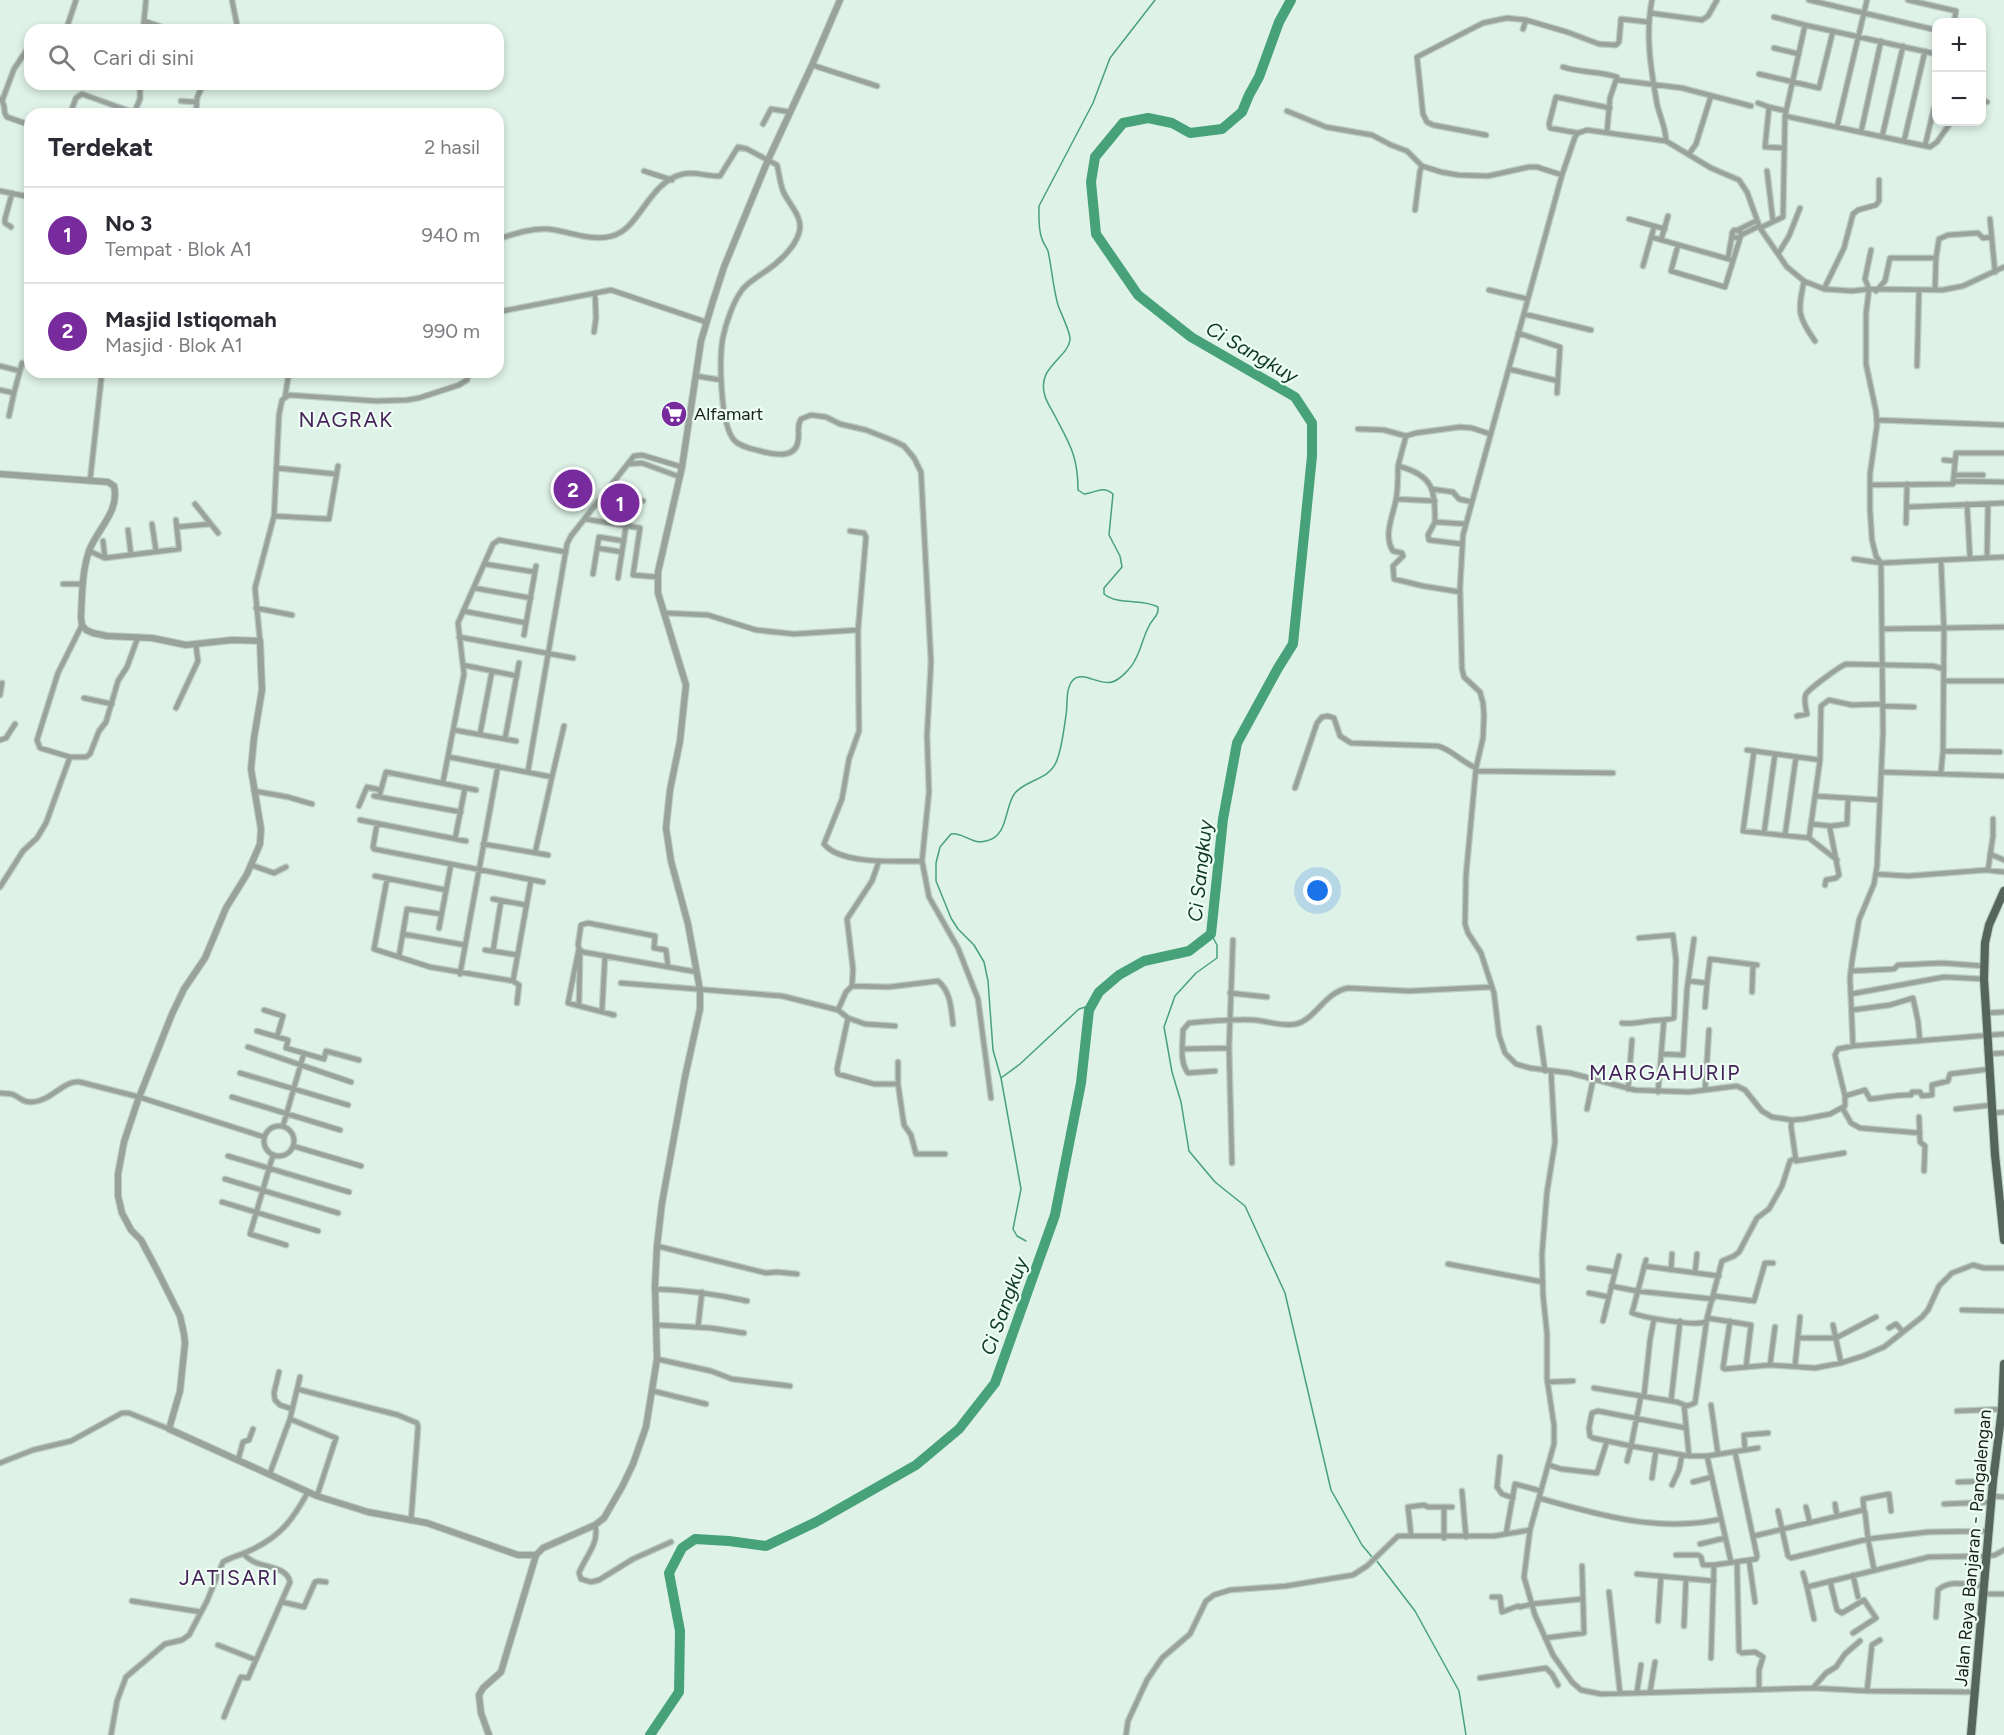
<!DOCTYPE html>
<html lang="id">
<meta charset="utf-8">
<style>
:root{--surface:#fff;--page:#f2f2f3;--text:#2b2b33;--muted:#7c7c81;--line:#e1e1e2;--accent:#772b9d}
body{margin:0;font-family:Figtree,sans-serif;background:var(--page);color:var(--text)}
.controls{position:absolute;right:18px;top:18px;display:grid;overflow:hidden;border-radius:12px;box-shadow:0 3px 9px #0003}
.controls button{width:54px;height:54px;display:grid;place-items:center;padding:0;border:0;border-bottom:2px solid var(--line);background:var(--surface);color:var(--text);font:30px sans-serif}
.you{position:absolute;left:1318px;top:891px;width:21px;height:21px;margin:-15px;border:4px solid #fff;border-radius:50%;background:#1a73e8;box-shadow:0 0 0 9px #1a73e833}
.badge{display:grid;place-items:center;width:39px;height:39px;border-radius:50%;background:var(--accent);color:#fff;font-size:20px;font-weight:700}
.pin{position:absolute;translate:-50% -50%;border:3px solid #fff;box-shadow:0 2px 6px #0006}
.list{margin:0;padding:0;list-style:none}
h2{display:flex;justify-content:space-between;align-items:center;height:78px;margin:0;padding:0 24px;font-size:26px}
h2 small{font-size:20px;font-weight:400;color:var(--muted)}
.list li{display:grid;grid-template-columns:39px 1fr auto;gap:18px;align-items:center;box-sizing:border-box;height:96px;padding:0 24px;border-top:2px solid var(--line)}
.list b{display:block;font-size:22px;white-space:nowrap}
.list p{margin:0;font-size:20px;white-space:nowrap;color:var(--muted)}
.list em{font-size:20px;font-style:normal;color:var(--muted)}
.icon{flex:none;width:33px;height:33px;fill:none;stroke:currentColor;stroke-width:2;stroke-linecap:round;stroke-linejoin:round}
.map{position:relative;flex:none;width:2004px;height:1735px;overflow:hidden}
.search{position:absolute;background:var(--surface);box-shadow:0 3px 9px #0003;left:24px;top:24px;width:480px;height:66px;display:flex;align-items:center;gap:15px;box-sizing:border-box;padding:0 21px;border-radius:18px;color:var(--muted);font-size:22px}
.panel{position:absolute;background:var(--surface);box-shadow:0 3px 9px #0003;left:24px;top:108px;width:480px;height:270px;border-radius:18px}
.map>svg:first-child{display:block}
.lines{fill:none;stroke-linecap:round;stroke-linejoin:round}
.stream{stroke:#47a27a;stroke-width:1.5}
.river{stroke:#47a27a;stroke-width:10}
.minor-casing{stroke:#bbccc2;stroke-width:7}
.tertiary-casing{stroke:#bbccc2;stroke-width:8}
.primary-casing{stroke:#bbccc2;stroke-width:10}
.minor{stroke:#99a29d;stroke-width:4.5}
.tertiary{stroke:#99a29d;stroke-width:6}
.primary{stroke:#55645c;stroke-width:8}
.labels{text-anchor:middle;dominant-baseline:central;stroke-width:4.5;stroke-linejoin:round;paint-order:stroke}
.poi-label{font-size:18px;fill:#19201c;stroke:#eefef5;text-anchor:start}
.street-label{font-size:18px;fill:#19201c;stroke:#eefef5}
.water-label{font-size:20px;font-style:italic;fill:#0f3726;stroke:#eefef5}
.quarter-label{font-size:21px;letter-spacing:1.5px;fill:#46235a;stroke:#eefef5}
</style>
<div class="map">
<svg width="2004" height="1735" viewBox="0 0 2004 1735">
<rect width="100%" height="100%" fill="#def2e7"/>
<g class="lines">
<path class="stream" d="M1211 934 1217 945V958L1196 973 1175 996 1164 1027 1172 1072 1181 1102 1189 1151 1215 1182 1245 1206 1285 1293 1331 1490 1362 1545 1372 1557
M1001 1078 1020 1064 1079 1009 1092 1005
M1026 1241 1017 1236 1013 1229 1021 1189 1001 1078 993 1050 988 981 984 962 974 945 958 929 951 918 936 881V863L940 847 951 834C963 832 972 845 986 841 1009 836 1004 807 1015 793 1027 779 1050 780 1057 760 1062 747 1064 729 1066 715 1068 704 1065 689 1073 680 1082 670 1100 686 1112 682 1120 680 1132 667 1135 660 1141 650 1143 637 1149 626 1152 619 1159 616 1158 607 1142 598 1119 606 1104 594V588L1122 567 1120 556 1109 535 1113 494C1102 485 1096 493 1084 494L1078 490C1078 456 1070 445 1055 416 1052 410 1047 403 1045 396 1036 367 1067 359 1070 340 1071 333 1061 314 1058 305 1053 288 1052 269 1048 251 1046 246 1043 243 1042 239 1038 229 1039 217 1039 206L1093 103 1110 58 1155 0
M1376 1560 1415 1611 1459 1691 1466 1735"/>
<path class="river" d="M650 1735 679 1692 680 1631 669 1573 682 1548 695 1539 729 1541 766 1546 816 1522 916 1465 959 1429 995 1383 1055 1215 1081 1083 1089 1010 1099 992 1119 975 1144 961 1189 951 1211 934 1223 819 1237 743 1278 668 1293 644 1312 456V423L1295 397 1191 337 1138 295 1096 234 1091 182 1095 157 1123 123 1148 118 1172 123 1190 133 1222 129 1242 112 1249 95 1259 77 1279 22 1291 0"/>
<defs>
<path id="minor" d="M232 0 238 30
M1652 0C1645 34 1651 70 1657 104 1660 117 1666 128 1666 141
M1809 0 1936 30
M1908 0 1956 11 1954 22
M1650 13 1702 20 1708 16 1717 0
M1774 17 1805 25 1785 116
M144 21 171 30
M1805 25 1936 54
M1523 29 1526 20 1567 32 1599 44 1616 45 1619 42 1621 19 1648 22
M40 30H49
M66 30 76 0
M143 30 146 0
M1774 48 1799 54
M812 65 877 86
M1563 67C1581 73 1599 71 1617 77L1610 98 1607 132
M1759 74 1819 88 1833 31
M1617 80 1682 88 1751 106
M0 99C7 104 2 112 7 117L30 125
M1982 100 1987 102
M2 101 14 69 30 45
M181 101 196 102
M1758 103 1769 107 1765 147 1784 148
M1769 107 1786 111
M1287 111 1326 127 1372 135 1391 145 1407 151 1422 166 1441 172 1458 175 1488 176 1529 167H1537L1562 175
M134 113 140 99V84
M70 114 76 98 82 94 135 113
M196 114 197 98 203 84
M763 124 771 109 790 112
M1837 127 1867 0
M1861 132 1881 41
M1578 133 1550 128 1549 124 1556 97 1610 108
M1486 135 1433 125 1427 122 1423 114 1417 57 1483 23 1507 18 1526 20
M1882 137 1903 46
M1904 141 1925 51
M1925 146 1934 108
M1689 154 1696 144 1711 96
M644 171 672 180
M1767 171 1773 221
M0 191 30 197
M1415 210 1420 171 1422 166
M1629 219 1665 229
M1990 219 1995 272
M11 227 5 223V219L12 193
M1760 228 1783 217 1785 116 1930 147 1937 142 1951 122
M1738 230 1756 221
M1741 235 1759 226
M1651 237 1732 260
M498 239C514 234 531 228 548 229 568 231 591 242 612 236 640 229 648 182 683 174 695 171 708 177 720 176L738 147 747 149 777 165C779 173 780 183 783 191 789 205 804 217 799 233 794 249 777 264 763 273 756 278 747 283 742 290 733 302 726 323 723 337 719 358 720 424 734 440 741 448 755 449 764 452 776 455 796 458 798 441 800 433 796 427 801 419L811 415 826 417 840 424 866 430 894 441 904 446 914 458 921 472 931 662 927 736 929 792 922 861 929 897 958 948 978 999 991 1098
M1661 240 1668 216
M1678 245 1671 271 1725 287 1741 235 1740 231 1734 230 1732 233 1733 237 1738 238
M1778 254 1789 236 1800 208
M1728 258 1732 235
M1643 266 1654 227
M2004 267 1963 286 1942 290 1869 289 1852 291 1824 289 1804 281 1787 267 1760 228 1747 192 1739 180 1711 168 1666 141 1587 130 1578 133 1575 137 1562 175 1463 535 1460 588 1462 669 1464 677 1480 692 1483 703 1484 715 1483 738 1476 768 1466 875 1465 924 1468 933 1481 953 1494 993 1499 1035 1505 1053 1516 1064 1530 1068 1570 1073 1635 1090 1689 1092 1737 1086 1745 1090 1762 1111 1772 1117 1792 1120 1804 1119 1830 1114 1845 1106V1096L1835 1055 1838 1049 1853 1046 2004 1034
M1804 281C1798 311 1797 316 1815 341
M1824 289 1844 248 1853 214 1858 210 1876 205 1879 201V180
M1489 290 1528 299
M1935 290 1936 258
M1876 291 1885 281 1890 258H1936L1939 239 1948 235 1978 233 1983 238 1992 237
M498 312 611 290 706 322
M1524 314 1591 330
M594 332 596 318 595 293
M1518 333 1560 347 1557 393
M0 366 20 371
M1917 366 1919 290
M1509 369 1558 381
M696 376 721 380
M0 390 14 393 9 416
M14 393 22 363
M285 397 288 378 291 372
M1877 420 2004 425
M1358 429 1384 430 1406 436 1416 433 1460 427 1472 428 1490 434
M1406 436 1398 466C1433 475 1435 489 1435 522L1466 524
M1944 460 1955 461
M628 464 642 463 680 477
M1398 466C1398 477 1398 489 1396 500 1393 515 1383 536 1393 551L1402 553 1403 556 1393 566 1394 579 1423 586 1460 592
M276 468 336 474
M1954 475H1983
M90 481 102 372
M1953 481 2004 482
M1870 485 1953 484 1956 453H2004
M1432 489 1453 492 1459 499 1472 502
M604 494 643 501
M1396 499 1435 501
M195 504 218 533
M1967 504 1970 558
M1907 507 2004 503
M274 516 329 519 338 466
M585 519 640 528 633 575 657 577
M1435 522 1428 535 1429 540 1462 544
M1906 523 1907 484
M152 524 156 551
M177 527 210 524
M128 530 131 555
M850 531 864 533 866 537 858 630
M103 541 105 558
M597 548 622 552
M89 551 105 558 179 549 176 520
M1987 558 1988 504
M1854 559 1881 563 2004 557
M1941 560 1944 630 1943 751 2000 752
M485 564 535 572
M593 574 599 537 624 541
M618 578 626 526
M63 584H83
M474 588 531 598
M256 608 292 615
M463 611 526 623
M665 613 708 615 756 630 794 634 858 630 859 731 849 759 842 799 824 844C841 865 897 861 922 861
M1882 629 2004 627
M524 635 536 566
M459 637 573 658
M260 641 255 588 274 516 279 415 282 400 289 395 376 401 407 400 419 398 459 385 467 380 469 372
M463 665 517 676
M1944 681H2004
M0 695 2 683
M84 698 112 704
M1883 706 1914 707
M176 708 198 661 196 646
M1797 716 1807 714C1806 708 1803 699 1806 694 1810 688 1839 667 1846 664L1933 666 1944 669
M454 730 516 741
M480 734 492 671
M505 739 519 663
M0 740 6 738 15 724
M1747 750 1820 760
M1754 751 1743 831 1809 838
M70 757H86L90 754 99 731 106 722 118 681 127 667 138 637
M449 757 552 777 564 726
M528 771 567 544 571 536 634 456 642 455 682 467
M1476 771 1613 773
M1881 772 2004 776
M1941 772 1943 751
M443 782 464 674 458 623 493 544 499 540 566 552
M1295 788 1317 723 1322 717 1328 716 1334 718 1340 736 1351 743 1438 746C1452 750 1462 762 1476 768
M254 791 288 797 312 804
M374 796 461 812
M1815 796 1809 838 1837 860
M379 797 386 772 476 790
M1880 800 1815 796 1820 760 1821 706 1829 700 1852 705 1883 704
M359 806 367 787 381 790
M360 820 466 841
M377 824 373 847 374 849 543 882
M1811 824 1831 826
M1764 833 1775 754
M1785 835 1796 757
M455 839 465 788
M483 844 548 855
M535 853 552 777
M1990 854 2004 860
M251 865 274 873 286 867
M1988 870 1993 836V819
M1876 874 1908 876 1986 870 2004 872
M375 876 446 890
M387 879 374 949 430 967 513 981 519 985 517 1003
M1825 885 1826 880 1836 878 1839 875 1830 829 1831 826 1847 824 1848 798
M0 887 23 851 37 838 46 823 70 757 40 748 37 740 58 673 82 625
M493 899 526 905
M439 928 451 864
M403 934 465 945
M1639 938 1673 935 1676 960 1674 1018 1664 1020 1658 1092
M579 948 568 1003 614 1015
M485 950 518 955
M493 951 501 901
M399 956 407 909 441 914
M668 967 666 950 654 948 655 936 588 923 581 925 578 945 580 950 583 952C621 959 659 965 697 972
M1851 971 1894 969 1898 965 1942 963 1984 966
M460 974 498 766
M513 981 531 880
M1688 981 1707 983 1710 959 1757 965
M621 983 782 996 838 1010 848 1018 837 1069 838 1074 874 1084H898V1062
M852 986 853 969 847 919 872 881 879 861
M1752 992 1753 965
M1230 993 1267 997
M1851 994 1944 977 1984 979
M579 1005 580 954
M1705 1007 1707 983
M264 1010 283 1016 277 1037
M838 1010 846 992 852 986 889 987 938 981C951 992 951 1008 953 1024
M1852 1010 1890 1005 1913 998 1918 1021 1920 1041
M602 1011 605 956
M1986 1013 2004 1012
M848 1018 865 1024 895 1026
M1622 1023C1636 1025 1649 1019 1664 1020
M1539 1028 1545 1071
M257 1031 288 1040 286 1048 324 1059 326 1051 359 1060
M1853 1046 1850 978 1852 961 1859 920 1874 884 1877 866 1883 732 1881 563 1876 556 1872 540 1870 510V474L1877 425 1876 411 1866 364V314L1869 289 1865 279 1871 250
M248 1047 351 1082
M1229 1048 1232 1163
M1183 1049 1229 1048 1233 940
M1662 1054 1683 1055 1687 989 1694 939
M1989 1054 2004 1053
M1215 1071 1188 1073C1179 1061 1183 1044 1183 1030L1189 1023C1210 1021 1233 1019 1254 1020 1268 1021 1282 1027 1296 1024 1315 1020 1325 992 1348 988L1409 991 1491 987
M1551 1071 1555 1142 1547 1192 1542 1254 1543 1295 1547 1334V1379L1554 1425V1444L1530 1530 1524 1577 1535 1615 1553 1655 1572 1682 1581 1690 1601 1694 1813 1688 1867 1691 1974 1692
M240 1073 348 1105
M898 1084 904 1125 911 1135 916 1154H945
M1628 1089 1632 1040
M1705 1090 1709 1030
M0 1093C4 1094 11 1093 14 1095 21 1098 23 1103 32 1102 52 1101 63 1080 80 1082L139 1097 264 1137
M1845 1096 1865 1090 1870 1099C1884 1098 1896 1094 1911 1095L1912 1092H1920L1922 1096 1932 1095V1085L1948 1081 1950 1074 1990 1069
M232 1097 340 1130
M1587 1109 1593 1080
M1843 1109 1851 1123 1860 1128 1920 1133
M1956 1109 1992 1105
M1993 1113 2004 1112
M1919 1117 1920 1142 1925 1146 1924 1171
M1792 1120 1791 1126 1796 1161 1844 1153
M264 1141a15 15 0 1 1 30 0a15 15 0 1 1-30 0Z
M283 1126 304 1053
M293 1146 361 1166
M273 1155 250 1234 286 1245
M228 1156 349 1192
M225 1179 338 1213
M222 1202 318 1231
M657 1246 766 1273 777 1272 797 1274
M1646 1260 1632 1313C1645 1318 1693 1326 1706 1322
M1448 1264 1543 1282
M1644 1266 1719 1276
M1589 1268 1615 1272
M1671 1270 1672 1254
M1695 1273 1697 1254
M1611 1286 1637 1291 1713 1299
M655 1289C687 1290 716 1294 747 1301
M1589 1293 1609 1297
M1714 1296 1754 1301 1765 1263H1773
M1962 1310 2004 1311
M1707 1318 1751 1325 1746 1367
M1603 1321 1619 1256
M1730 1321 1723 1368 1725 1369 1770 1365 1815 1368 1841 1363 1863 1356 1884 1347 1922 1317 1928 1310 1939 1286 1952 1273 1973 1265 1984 1268H2004
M657 1325 711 1328 744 1333
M1833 1325 1841 1363
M698 1327 702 1292
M1889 1328 1896 1324 1903 1332
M1798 1338H1836L1876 1317
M657 1359 711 1371 732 1379 790 1386
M1770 1365 1775 1327
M1795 1366 1800 1317
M279 1372 274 1393 275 1400 280 1405 292 1409
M1548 1382 1573 1381
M1594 1388 1677 1402 1687 1406 1695 1403 1707 1318 1722 1261 1734 1256 1739 1252 1757 1218 1769 1209 1782 1186 1790 1161 1796 1158
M297 1389 398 1415 417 1423 418 1427 411 1521
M653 1391 706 1404
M1641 1396 1631 1446 1689 1456H1707L1758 1448
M1644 1396 1650 1340 1654 1319
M1671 1401 1680 1321
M1684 1405 1689 1456
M1711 1405 1718 1454
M1957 1411 2004 1409
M290 1419 336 1438 317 1496
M1745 1450 1744 1435 1768 1433
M1707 1456 1731 1562
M1500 1457 1497 1487 1502 1494 1513 1498
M238 1460 243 1442 249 1440 253 1429
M1627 1461 1631 1446 1593 1438 1590 1436 1589 1428 1592 1413 1598 1411 1686 1428
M0 1463 33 1450 71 1441 122 1413H129L169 1429
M1549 1465 1561 1469 1597 1473 1607 1441
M270 1473 290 1419 300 1377
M1652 1478 1656 1450
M1693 1482 1712 1477
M1958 1482 1993 1481
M1672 1485 1679 1470 1682 1455
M1462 1491 1466 1537
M1992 1496 2004 1497
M1539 1498C1598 1515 1660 1533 1721 1519
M1835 1504 1837 1516
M1944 1504 1992 1502
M1444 1507V1538
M1806 1507 1810 1523
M1778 1511 1788 1556 1791 1558 1868 1539 1928 1532 1989 1531
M1864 1511 1863 1499 1889 1494 1891 1511
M595 1525C600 1543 585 1557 579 1573L581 1579 591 1582 599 1580 633 1559 671 1542
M1506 1534 1515 1484 1541 1491
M1411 1535 1408 1507 1424 1505 1428 1507H1452
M1754 1536 1863 1510 1865 1512 1868 1539 1874 1569
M1700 1544 1725 1538
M1676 1555H1698L1701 1557 1703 1565H1714
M1749 1560 1755 1602
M1737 1562 1739 1651 1742 1653 1755 1652 1763 1657 1759 1670V1689
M1803 1573 1807 1587
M1637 1574 1714 1581
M1853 1575 1858 1597
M1830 1581 1837 1610 1842 1613 1864 1600 1876 1618 1853 1633
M1609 1592 1620 1693
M1983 1594H2004
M1492 1597H1500L1502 1612 1518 1606 1520 1607 1532 1604 1582 1599
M132 1601 201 1612
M282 1602 304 1607 315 1582 318 1581 326 1582
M1936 1617 1938 1590C1950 1579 1969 1585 1984 1586
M1814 1619 1807 1587 1929 1557 1987 1556 1995 1555 2004 1550
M1658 1621 1661 1576
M1684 1626 1686 1579
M1545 1638 1584 1633 1582 1566
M218 1645 256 1660
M1711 1658 1714 1565 1756 1559 1757 1556 1735 1452
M1480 1678 1546 1668 1552 1674 1558 1685
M1813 1688 1826 1673 1836 1667 1845 1654 1860 1641
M1867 1691 1872 1645 1880 1640
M1637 1692 1641 1665
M1650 1692 1655 1662
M224 1717 239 1681 241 1677 248 1678 290 1582C286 1563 256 1570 244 1554
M111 1735 117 1701 126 1677 165 1644 182 1640 189 1635 207 1601 223 1562C231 1557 241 1555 249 1551 280 1537 292 1521 308 1492
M1126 1735 1128 1721 1147 1680 1162 1658 1190 1634 1206 1601 1214 1595 1230 1590 1286 1586 1353 1575 1367 1566 1398 1536H1494L1530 1530"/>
<path id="tertiary" d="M0 474 108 482 114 486C120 512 97 529 89 551 82 571 82 596 81 618L82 625 86 630 93 633 107 636 152 638 186 645 232 640 260 641 262 690 254 738 251 769 261 829 260 844 247 874 226 908 205 958 184 989 172 1014 138 1100 124 1142 118 1174V1196L122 1213 131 1230 141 1240 158 1272 180 1316 184 1334 185 1343 180 1391 169 1429 317 1496 368 1512 427 1523 518 1555H536
M489 1735 481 1713 479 1695 483 1688 501 1672 536 1555 543 1548 595 1525 604 1518 622 1487 633 1464 646 1427 657 1359 655 1286 657 1246 662 1203 685 1077 700 1009V990L688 924 671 861 666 828 670 790 680 741 686 685 658 593V572L682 467 701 341 713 301 724 267 768 160 812 65 840 0"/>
<path id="primary" d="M2004 891 1989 925 1985 943 1984 979 1995 1155 2004 1240
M1971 1735 1993 1481 2002 1409 2004 1364"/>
</defs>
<use href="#minor" class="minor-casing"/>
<use href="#tertiary" class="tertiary-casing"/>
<use href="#primary" class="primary-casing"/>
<use href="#minor" class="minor"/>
<use href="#tertiary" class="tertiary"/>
<use href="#primary" class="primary"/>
</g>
<defs>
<symbol id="supermarket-disc" viewBox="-11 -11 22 22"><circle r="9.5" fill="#772b9d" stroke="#eefef5"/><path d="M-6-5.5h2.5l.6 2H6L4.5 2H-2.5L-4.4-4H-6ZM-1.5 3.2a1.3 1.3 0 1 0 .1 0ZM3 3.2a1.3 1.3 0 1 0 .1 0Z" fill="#fff"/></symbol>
</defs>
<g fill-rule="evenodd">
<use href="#supermarket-disc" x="659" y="399" width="30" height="30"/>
</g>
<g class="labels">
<g class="poi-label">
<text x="694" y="414">Alfamart</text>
</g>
<g class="street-label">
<text transform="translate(1973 1548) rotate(-85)">Jalan Raya Banjaran - Pangalengan</text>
</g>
<g class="water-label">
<text transform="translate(1252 352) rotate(30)">Ci Sangkuy</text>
<text transform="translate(1200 871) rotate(-84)">Ci Sangkuy</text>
<text transform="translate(1004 1306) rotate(-70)">Ci Sangkuy</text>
</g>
<g class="quarter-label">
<text x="346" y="419">NAGRAK</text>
<text x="1665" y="1072">MARGAHURIP</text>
<text x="229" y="1577">JATISARI</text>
</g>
</g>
</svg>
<div class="controls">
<button>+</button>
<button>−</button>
</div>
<div class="you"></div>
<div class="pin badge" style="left:620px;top:503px">1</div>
<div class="pin badge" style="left:573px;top:489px">2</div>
<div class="search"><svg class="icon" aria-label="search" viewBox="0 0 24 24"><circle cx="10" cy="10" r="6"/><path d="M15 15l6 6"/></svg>Cari di sini</div>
<section class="panel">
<h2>Terdekat<small>2 hasil</small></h2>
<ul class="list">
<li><span class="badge">1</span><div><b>No 3</b><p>Tempat · Blok A1</p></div><em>940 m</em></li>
<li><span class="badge">2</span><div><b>Masjid Istiqomah</b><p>Masjid · Blok A1</p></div><em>990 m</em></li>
</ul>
</section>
</div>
